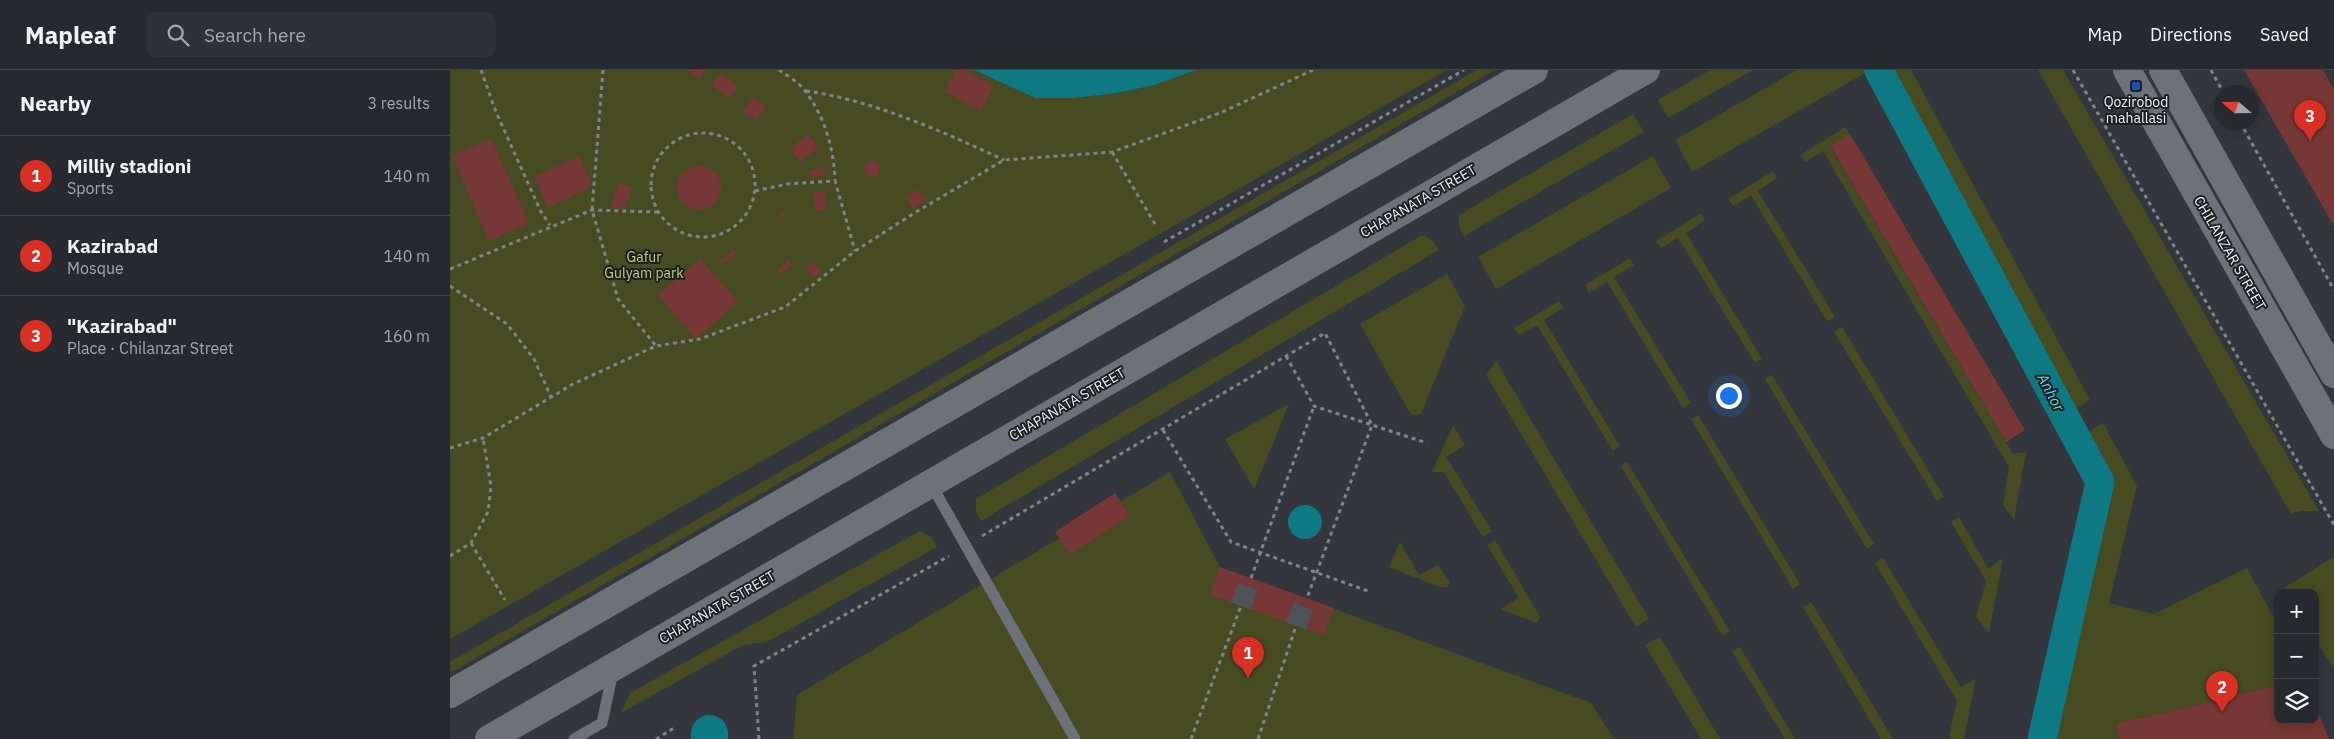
<!DOCTYPE html>
<meta charset="utf-8">
<style>
:root{--surface:#26292e;--page:#2e3136;--text:#f1f3f6;--muted:#a4a6aa;--line:#42454a;--accent:#d93025}
body{margin:0;font-family:"IBM Plex Sans",sans-serif;background:var(--page);color:var(--text)}
.controls{position:absolute;right:15px;bottom:15px;display:grid;overflow:hidden;border-radius:10px;box-shadow:0 2px 12px #0003}
.controls button{width:45px;height:45px;display:grid;place-items:center;padding:0;border:0;border-bottom:1px solid var(--line);background:var(--surface);color:var(--text);font:25px sans-serif}
.compass{position:absolute;left:1764px;top:15px;width:45px;height:45px;border-radius:50%;background:var(--surface);box-shadow:0 2px 12px #0003;rotate:290deg}
.you{position:absolute;left:1278px;top:325px;width:18px;height:18px;margin:-12px;border:4px solid #fff;border-radius:50%;background:#1a73e8;box-shadow:0 0 0 8px #1a73e833}
.badge{display:grid;place-items:center;width:32px;height:32px;border-radius:50%;background:var(--accent);color:#fff;font-size:16px;font-weight:700}
.pin{position:absolute;translate:-50% -41px;filter:drop-shadow(0 1px 2px #0008)}
.pin::after{content:'';position:absolute;top:26px;width:18px;height:15px;background:inherit;clip-path:polygon(0 0,100% 0,50% 100%)}
.list{margin:0;padding:0;list-style:none}
h2{display:flex;justify-content:space-between;align-items:center;height:65px;margin:0;padding:0 20px;font-size:21px}
h2 small{font-size:16px;font-weight:400;color:var(--muted)}
.list li{display:grid;grid-template-columns:32px 1fr auto;gap:15px;align-items:center;box-sizing:border-box;height:80px;padding:0 20px;border-top:1px solid var(--line)}
.list b{display:block;font-size:19px;white-space:nowrap}
.list p{margin:0;font-size:16px;white-space:nowrap;color:var(--muted)}
.list em{font-size:16px;font-style:normal;color:var(--muted)}
.icon{flex:none;width:28px;height:28px;fill:none;stroke:currentColor;stroke-width:2;stroke-linecap:round;stroke-linejoin:round}
.map{position:relative;flex:none;width:1884px;height:669px;overflow:hidden}
header{display:flex;align-items:center;gap:30px;box-sizing:border-box;height:70px;padding:0 25px;background:var(--surface);border-bottom:1px solid var(--line)}
header strong{font-size:24px}
nav{display:flex;gap:28px;margin-inline-start:auto;font-size:18px}
.search{width:350px;height:45px;background:var(--page);display:flex;align-items:center;gap:12px;box-sizing:border-box;padding:0 18px;border-radius:10px;color:var(--muted);font-size:19px}
main{display:flex}
aside{flex:1;background:var(--surface)}
.map>svg:first-child{display:block}
.green{fill:#474b21}
.water{fill:#0e7982}
.lines{fill:none;stroke-linecap:round;stroke-linejoin:round}
.canal{stroke:#0e7982;stroke-width:29}
.building{fill:#753836}
.street-tunnel{stroke:#4f5359;stroke-width:21;stroke-dasharray:21 11;stroke-linecap:butt}
.path{stroke:#808489;stroke-width:3;stroke-dasharray:4 4;stroke-linecap:butt}
.lane{stroke:#6d7279;stroke-width:11}
.secondary{stroke:#6d7279;stroke-width:28}
.transit-dot{fill:#1a4fb4;stroke:#1d1f21;stroke-width:2}
.labels{text-anchor:middle;dominant-baseline:central;stroke-width:4;stroke-linejoin:round;paint-order:stroke}
.poi-label{font-size:14px;fill:#eff2f6;stroke:#1d1f21}
.street-label{font-size:14px;fill:#eff2f6;stroke:#1d1f21}
.park-label{font-size:14px;fill:#c4ce72;stroke:#1d1f21}
.water-label{font-size:15px;font-style:italic;fill:#54dce8;stroke:#1d1f21}
</style>
<header>
<strong>Mapleaf</strong>
<div class="search"><svg class="icon" aria-label="search" viewBox="0 0 24 24"><circle cx="10" cy="10" r="6"/><path d="M15 15l6 6"/></svg>Search here</div>
<nav><a>Map</a><a>Directions</a><a>Saved</a></nav>
</header>
<main>
<aside>
<h2>Nearby<small>3 results</small></h2>
<ul class="list">
<li><span class="badge">1</span><div><b>Milliy stadioni</b><p>Sports</p></div><em>140 m</em></li>
<li><span class="badge">2</span><div><b>Kazirabad</b><p>Mosque</p></div><em>140 m</em></li>
<li><span class="badge">3</span><div><b>&quot;Kazirabad&quot;</b><p>Place · Chilanzar Street</p></div><em>160 m</em></li>
</ul>
</aside>
<div class="map">
<svg width="1884" height="669" viewBox="0 0 1884 669">
<rect width="100%" height="100%" fill="#33373d"/>
<path class="green" d="M0 0H524L585 28H625L667 23 705 15 746 0H997L0 569Z
M1027 0H1045L0 603V592Z
M1260 0H1303L1218 48 1208 30Z
M1347 0H1461L1640 330 1623 340 1446 18 1431 26 1417 2 1242 102 1225 70Z
M1588 0H1613L1869 441H1851L1841 444Z
M1183 44 1194 62 1014 166 1009 157V145Z
M1395 57 1400 64 1380 77 1563 384 1576 382 1564 450 1553 435 1559 397 1373 81 1355 92 1350 85Z
M1203 86 1221 118 1046 219 1028 187Z
M1323 101 1327 108 1308 121 1385 247 1377 251 1301 125 1283 136 1278 129Z
M1251 143 1255 150 1236 163 1312 289 1305 293 1228 168 1211 178 1206 171Z
M972 165 983 171 989 180 531 451 526 442V429Z
M1180 188 1184 195 1164 207 1241 333 1233 338 1157 212 1139 223 1135 215Z
M997 204 1015 236 971 344 961 345 910 254Z
M1109 231 1113 238 1094 250 1170 376 1163 381 1087 255 1069 265 1064 258Z
M1392 257 1494 427 1487 431 1384 262Z
M1046 291 1199 549 1186 557 1036 305Z
M1322 305 1424 474 1417 479 1315 309Z
M839 334 804 419 775 369Z
M1248 345 1350 514 1343 519 1241 349Z
M1653 353 1687 416 1659 533 1704 544 1797 498 1828 556V615L1666 654 1669 669H1605L1663 411 1636 363Z
M1003 355 1015 375 996 387 1042 461 1033 467 994 402H982Z
M1177 392 1280 561 1273 566 1171 396Z
M720 402 770 497 1141 633 1164 669H343L347 625Z
M1509 447 1538 499 1553 488 1539 563 1526 547 1536 511 1501 452Z
M470 461 481 467 487 477 317 572 293 575 171 643 180 623Z
M1045 470 1090 547 1087 553 1050 539 1069 528 1037 475Z
M950 472 969 505 988 495 1000 512 998 517 992 518 939 497Z
M1883 487 1884 489V599L1865 569V523H1837L1834 518Z
M1433 488 1511 617 1526 609 1514 669H1501L1499 666 1507 631 1425 493Z
M1361 532 1443 669H1431L1353 537Z
M1210 567 1270 669H1251L1195 575Z
M1290 577 1345 669H1335L1282 581Z"/>
<path class="water" d="M524 0H746L705 15 667 23 625 28H585Z
M838 452a17 17 0 1 1 34 0a17 17 0 1 1-34 0Z
M256 645C271 644 280 654 278 669H241C240 657 244 649 256 645Z"/>
<g class="lines">
<path class="canal" d="M1429 1 1650 412 1592 669"/>
</g>
<path class="building" d="M237 0H256L250 9Z
M506 0H514L544 16 531 41 495 22Z
M1794 0H1873L1884 19V156Z
M270 4 288 16 280 28 262 16Z
M304 27 317 37 306 51 293 41Z
M357 64 368 77 351 92 340 79Z
M1400 64 1575 360 1556 372 1380 76Z
M41 68 79 153 39 171 2 86Z
M129 86 143 116 98 138 84 107Z
M414 99a8 8 0 1 1 16 0a8 8 0 1 1-16 0Z
M227 118a22 22 0 1 1 44 0a22 22 0 1 1-44 0Z
M373 97 376 104 362 109 359 102Z
M170 113 182 118 174 140 161 136Z
M468 119 476 131 463 139 456 127Z
M374 121 377 139 366 141 363 122Z
M332 142 335 145 331 149 328 145Z
M283 180 286 183 272 194 270 191Z
M250 189 288 232 246 269 208 225Z
M339 190 342 195 330 204 327 201Z
M364 192 371 202 363 207 356 197Z
M665 423 680 446 620 484 605 462Z
M770 497 884 538 874 565 760 525Z
M1828 615V650H1865V634L1879 669H1669L1666 654Z"/>
<g class="lines">
<path class="street-tunnel" d="M791 536 801 508
M846 556 857 528"/>
<path class="path" d="M31 0 46 42 91 142 100 155
M153 0 142 140 168 229 206 276
M329 0C338 6 350 13 356 22 375 48 384 79 385 111
M1623 0 1884 455
M1761 0 1773 22
M356 21C422 30 494 62 554 90
M1790 52 1884 220
M201 115a52 52 0 1 1 104 0a52 52 0 1 1-104 0Z
M662 82 705 154
M305 121 337 114 385 111 405 181
M714 172 1014 0
M0 199 142 140 208 142
M0 216 57 254 84 289 101 327
M836 286 864 336 977 373
M713 360 781 472 918 521
M0 378 33 368 123 314 206 276 250 269 335 237 405 181 466 142 554 90 662 82 770 43 863 0
M532 466 875 263 922 355 857 528
M21 473 55 530
M0 486 21 473 38 442 41 416 33 368
M801 508 864 336
M206 669 224 658
M309 669 304 596 499 486
M741 669 791 536
M808 669 846 556"/>
<path class="lane" d="M481 414 625 669
M124 669 152 653 163 601"/>
<path class="secondary" d="M1677 0 1884 365
M1713 0 1884 304
M0 624 1084 0
M39 669 1196 0"/>
</g>
<rect class="transit-dot" x="1681" y="11" width="10" height="10" rx="2.5"/>
<g class="labels">
<g class="poi-label">
<text x="1686" y="32">Qozirobod<tspan x="1686" dy="16">mahallasi</tspan></text>
</g>
<g class="street-label">
<text transform="translate(968 131) rotate(-30)">CHAPANATA STREET</text>
<text transform="translate(1780 183) rotate(60)">CHILANZAR STREET</text>
<text transform="translate(617 334) rotate(-30)">CHAPANATA STREET</text>
<text transform="translate(267 537) rotate(-30)">CHAPANATA STREET</text>
</g>
<g class="park-label">
<text x="194" y="187">Gafur<tspan x="194" dy="16">Gulyam park</tspan></text>
</g>
<g class="water-label">
<text transform="translate(1601 322) rotate(62)">Anhor</text>
</g>
</g>
</svg>
<div class="controls">
<button>+</button>
<button>−</button>
<button><svg class="icon" aria-label="layers" viewBox="0 0 24 24"><path d="M12 4l9 5-9 5-9-5zM3 14l9 5 9-5"/></svg></button>
</div>
<svg class="compass" viewBox="-18 -18 36 36"><path d="M0-13l5 13h-10z" fill="#e53935"/><path d="M0 13l5-13h-10z" fill="#a4a6aa"/></svg>
<div class="you"></div>
<div class="pin badge" style="left:798px;top:608px">1</div>
<div class="pin badge" style="left:1772px;top:642px">2</div>
<div class="pin badge" style="left:1860px;top:71px">3</div>
</div>
</main>
